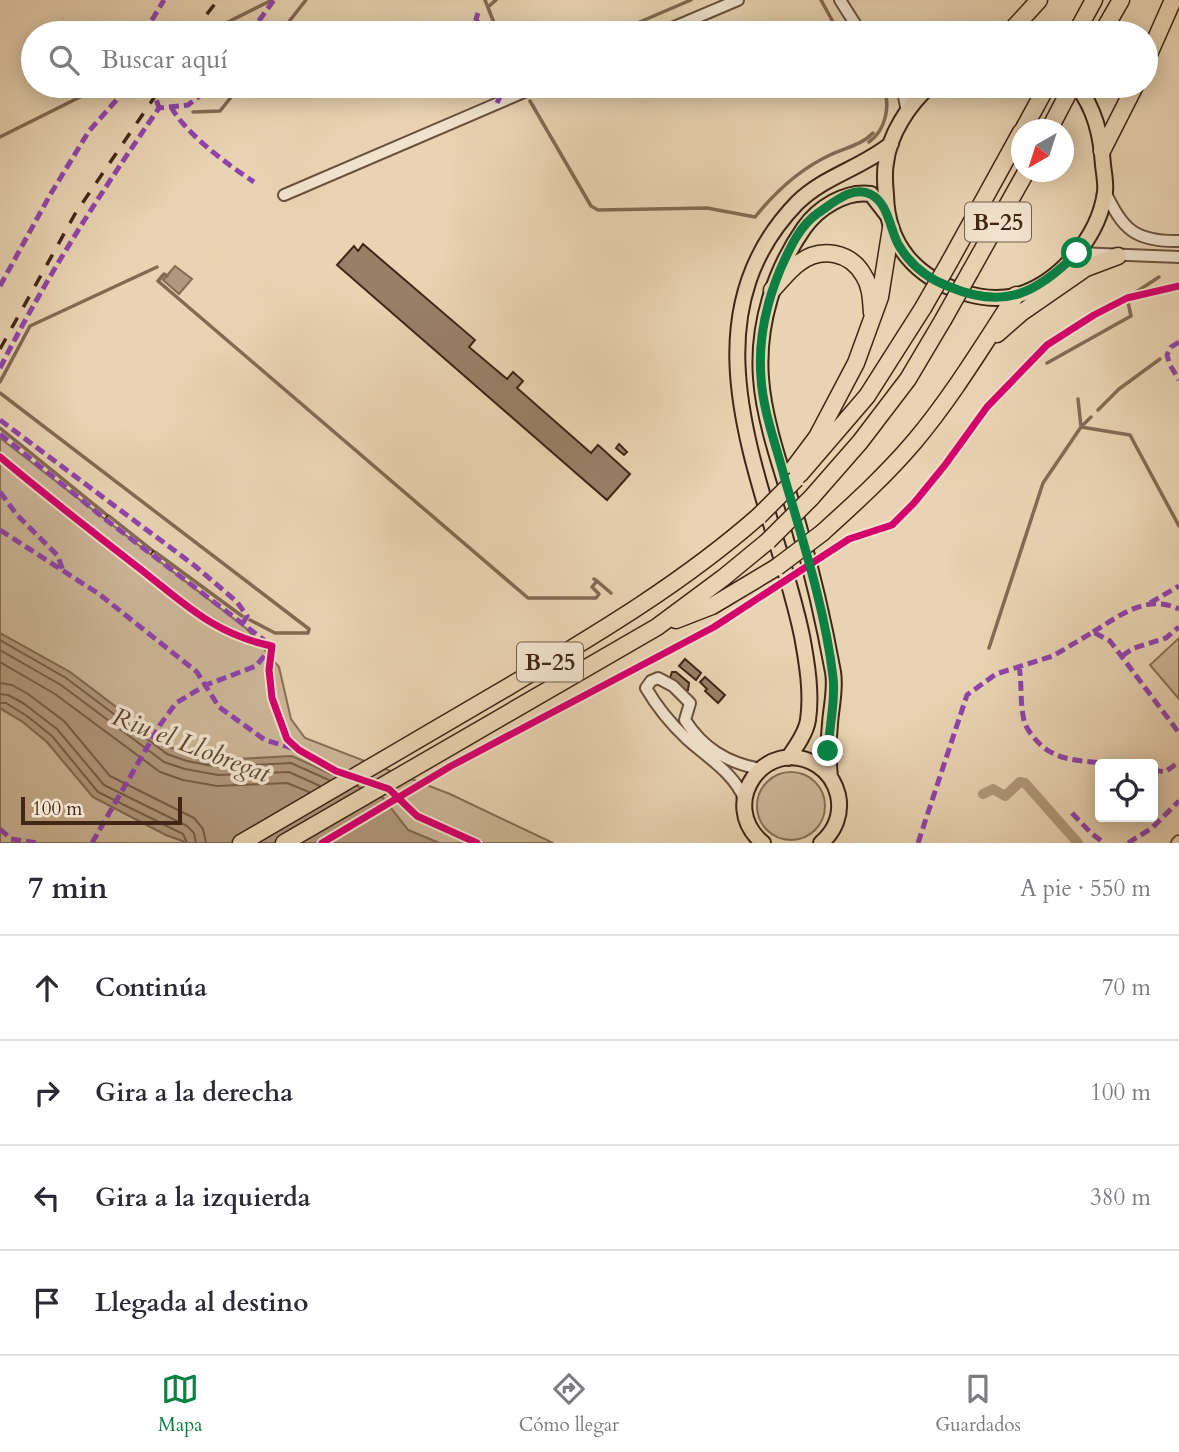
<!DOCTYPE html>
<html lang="es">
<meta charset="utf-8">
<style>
:root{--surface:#fff;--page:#f2f2f3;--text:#2b2b33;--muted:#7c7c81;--line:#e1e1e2;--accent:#0b8043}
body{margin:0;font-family:Cardo,serif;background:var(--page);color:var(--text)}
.controls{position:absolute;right:21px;bottom:21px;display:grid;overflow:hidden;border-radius:7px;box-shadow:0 4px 18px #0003}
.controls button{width:63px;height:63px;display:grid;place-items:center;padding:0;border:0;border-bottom:2px solid var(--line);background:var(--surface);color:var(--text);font:35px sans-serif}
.compass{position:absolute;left:1011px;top:119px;width:63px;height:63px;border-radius:50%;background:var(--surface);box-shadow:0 4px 18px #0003;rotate:219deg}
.scale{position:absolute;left:21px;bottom:18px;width:161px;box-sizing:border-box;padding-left:7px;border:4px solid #402614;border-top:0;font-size:19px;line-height:24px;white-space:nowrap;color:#402614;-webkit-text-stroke:5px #f1e2cd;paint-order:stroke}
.stop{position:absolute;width:21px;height:21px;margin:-16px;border:5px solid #0b8043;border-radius:50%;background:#fff}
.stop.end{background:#0b8043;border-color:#fff;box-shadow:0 2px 7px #0008}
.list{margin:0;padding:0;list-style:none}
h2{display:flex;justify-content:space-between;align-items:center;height:91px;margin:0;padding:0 28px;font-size:30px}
h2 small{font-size:23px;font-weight:400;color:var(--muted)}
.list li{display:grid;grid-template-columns:46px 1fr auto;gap:21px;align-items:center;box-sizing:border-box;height:105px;padding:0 28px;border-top:2px solid var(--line)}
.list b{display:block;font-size:26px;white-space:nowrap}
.list em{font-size:23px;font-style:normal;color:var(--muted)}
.icon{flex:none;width:38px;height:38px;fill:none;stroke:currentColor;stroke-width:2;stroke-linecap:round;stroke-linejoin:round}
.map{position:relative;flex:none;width:1179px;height:843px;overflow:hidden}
.search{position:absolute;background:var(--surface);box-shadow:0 4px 18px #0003;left:21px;right:21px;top:21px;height:77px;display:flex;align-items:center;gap:18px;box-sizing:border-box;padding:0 24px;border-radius:38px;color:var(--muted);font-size:26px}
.sheet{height:511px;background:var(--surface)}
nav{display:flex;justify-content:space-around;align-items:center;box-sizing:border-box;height:98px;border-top:2px solid var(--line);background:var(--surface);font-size:19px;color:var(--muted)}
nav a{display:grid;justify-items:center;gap:4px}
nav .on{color:var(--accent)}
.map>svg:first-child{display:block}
.green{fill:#ccb697;stroke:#866e56;stroke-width:2}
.water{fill:#b0987c;stroke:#836a52;stroke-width:2}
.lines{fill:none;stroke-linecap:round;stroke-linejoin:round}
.shore{stroke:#785f48;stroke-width:2}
.stream{stroke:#836a52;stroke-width:3.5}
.canal{stroke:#b0987c;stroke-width:10}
.building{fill:#988066;stroke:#402614;stroke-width:2}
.minor-casing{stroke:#6a513c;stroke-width:14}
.major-casing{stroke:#402614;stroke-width:18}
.highway-casing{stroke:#402614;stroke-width:19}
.path{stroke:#402614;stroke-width:2;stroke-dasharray:5 3.5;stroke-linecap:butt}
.minor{stroke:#f1e2cd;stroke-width:10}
.major{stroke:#e9d3b2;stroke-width:14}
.highway{stroke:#e9d3b2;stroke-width:16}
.rail{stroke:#402614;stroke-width:3.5;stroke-dasharray:12 12;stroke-linecap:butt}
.highway-bridge-casing{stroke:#402614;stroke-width:19;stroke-linecap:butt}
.highway-bridge{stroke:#e9d3b2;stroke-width:16}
.quiet{stroke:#8e44ad;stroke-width:5;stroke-dasharray:10 5;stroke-linecap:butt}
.cycleway-casing{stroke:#f1e2cd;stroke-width:11}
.cycleway{stroke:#d6006c;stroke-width:7}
.route{stroke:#0b8043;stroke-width:9}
.labels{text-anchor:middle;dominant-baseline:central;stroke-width:7;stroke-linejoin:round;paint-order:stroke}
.shield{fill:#f1e2cd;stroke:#755e4c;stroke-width:2}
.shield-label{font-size:23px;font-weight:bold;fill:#402614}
.water-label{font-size:26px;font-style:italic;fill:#624833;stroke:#f1e2cd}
</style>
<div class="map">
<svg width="1179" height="843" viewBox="0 0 1179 843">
<rect width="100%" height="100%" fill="#e9d3b2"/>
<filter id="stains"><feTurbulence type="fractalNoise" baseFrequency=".00286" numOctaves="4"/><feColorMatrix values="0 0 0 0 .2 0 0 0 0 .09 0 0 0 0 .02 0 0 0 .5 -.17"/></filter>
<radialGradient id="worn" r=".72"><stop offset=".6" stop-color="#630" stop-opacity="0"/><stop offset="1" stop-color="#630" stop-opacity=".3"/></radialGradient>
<path class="green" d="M0 438 247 629 279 667 291 719 305 738 450 794 553 843H439L408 830 383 798 228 760 199 756 169 747 70 672 0 633Z
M1179 638V699L1150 665Z
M0 708 23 722 47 742 93 797 166 835 188 843H0Z
M757 806a34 34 0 1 1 68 0a34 34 0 1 1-68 0Z"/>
<path class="water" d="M175 266 192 279 179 294 163 280Z
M0 633 70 672 169 747 189 754 219 760 292 756 383 798 408 830 439 843H188L166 835 93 797 47 742 23 722 0 708Z"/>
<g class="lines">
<path class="shore" d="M0 640 66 678 167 754 187 761 218 767 291 763 329 780
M0 650 61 685 164 762 185 769 218 775 289 772 320 786
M0 662 55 694 160 772 183 780 217 786 287 783 309 792
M0 683 12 685 28 694 64 721 110 776 194 818 203 829 206 843
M0 694 8 695 23 703 57 729 104 785 187 826 194 833 196 843
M0 703H6L27 716 52 736 98 792 183 834 187 843"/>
<path class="stream" d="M485 0 498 33
M821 0 839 33
M488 7 496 0
M206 33 272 0
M280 33 306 0
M614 33 691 0
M530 101 591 206 598 210 707 208 755 217C776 191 800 169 830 155 844 148 862 145 873 133
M193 112 220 111 240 86
M0 137 102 86
M869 142C886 130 891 105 883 86
M167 276 164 274 158 281 528 598H596L599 594 592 587 597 581 594 579
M1047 363 1131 316 1127 298 1159 277
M0 382 30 326 157 267
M0 393 309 629 308 633H275L250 620
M1078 399 1081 427 1130 435 1179 526
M1098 410 1119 389 1160 359
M0 428 107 515
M109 516 152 550
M155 552 242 616
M597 581 611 593
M989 648 1043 483 1081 427 1091 417"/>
<path class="canal" d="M983 794 993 789 1005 796 1020 782 1025 783 1078 843"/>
</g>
<path class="building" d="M363 244 475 340 469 347 507 379 513 372 523 381 517 388 591 453 598 445 630 474 607 500 337 265 354 246 358 251Z
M619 444 627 452 624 455 616 448Z
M685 659 701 673 696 680 679 666Z
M672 672H676L689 683 688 690 685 691 669 680Z
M705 677 725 695 718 703 705 691 707 689 700 682Z"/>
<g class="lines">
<defs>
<path id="minor" d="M840 0 861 33
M660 33 738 0
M902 86 907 112
M1105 191C1122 229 1135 242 1179 241
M284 195 538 86
M1077 253 1179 257
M744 799C735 774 707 757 687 739 671 724 657 707 646 688L651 681 658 678 673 686 690 703 685 720C703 748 727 763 760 769
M1177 843 1179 841"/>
<path id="major" d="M930 86C909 104 889 135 886 163 884 173 885 185 886 195 887 245 916 277 962 292 980 298 997 300 1015 296 1059 284 1099 237 1105 192 1106 183 1104 174 1103 165 1101 135 1095 109 1077 86
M788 758C796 747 806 733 808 720 812 693 807 663 802 636 773 495 675 329 797 203 824 176 862 168 891 144
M830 777C828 759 828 743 830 724 831 707 836 689 833 672 824 623 813 575 799 527 786 482 764 424 761 378 757 325 774 271 804 228 818 208 846 190 871 194L888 216
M763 843C716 804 766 734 817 765 828 772 835 783 838 795 842 814 835 831 821 843"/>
<path id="highway" d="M1009 33 1039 0
M1076 33 1094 0
M1102 33 1121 0
M1146 61 1173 0
M1023 130 1047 86
M1049 130 1072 86
M1102 151 1135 86
M950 261 1021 132
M970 272 1026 172
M772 290C781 281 789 270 799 263 821 246 851 252 864 276 871 287 871 300 872 313
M997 334 1021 313 1086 268 1118 256
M793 469 817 437 856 363 880 297 891 228
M800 474 867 396 923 308
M811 498 860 442 908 379 943 320
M822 533C854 504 886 475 914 442 952 397 983 345 1016 295
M676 620 712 606 777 567
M241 843C330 791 419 739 508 687 595 635 683 583 759 516
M284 843 657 627 723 578 768 541"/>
</defs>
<use href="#minor" class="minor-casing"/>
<use href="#major" class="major-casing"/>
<use href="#highway" class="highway-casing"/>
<path class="path" d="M105 519 108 515
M151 554 154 550"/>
<use href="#minor" class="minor"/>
<use href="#major" class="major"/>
<use href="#highway" class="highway"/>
<path class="rail" d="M192 33 218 0
M0 349 75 214 162 86"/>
<defs>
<path id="highway-bridge" d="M923 308 950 261
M943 320 970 272
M759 516 796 479
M768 541 811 498
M777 567 822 533"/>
</defs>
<use href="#highway-bridge" class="highway-bridge-casing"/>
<use href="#highway-bridge" class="highway-bridge"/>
<path class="quiet" d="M478 13 476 19 483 33
M144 33 164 0
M250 33 274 0
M152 86 159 108
M497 103 505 86
M171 107C187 135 227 164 254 182
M0 286 50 195 89 131 129 86
M1179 342 1171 347 1167 355 1170 365 1179 380
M0 368C46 277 101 192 159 108L188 105 212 86
M0 420 195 566 237 602 247 616 243 623
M0 434 105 519 264 640
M0 492 17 515 58 556 63 571
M0 530 99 594 197 672 219 707 265 740 292 748
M1150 603 1179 586
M1093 632C1121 615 1146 594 1179 609
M1122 656 1134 648 1166 638 1179 627
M1019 666C1022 682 1020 699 1023 715 1024 723 1027 729 1032 735 1052 763 1080 760 1111 764
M1153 770 1165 772 1179 762
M1072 813 1091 833 1104 843
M0 829 11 839 37 843
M92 843 160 725 176 703 206 685 256 666 270 649
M918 843 967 695 996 674 1053 656 1093 632 1110 641 1179 733
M1128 843 1152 828 1179 801"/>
<defs>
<path id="cycleway" d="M0 457C44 494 90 530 135 565 182 601 212 634 272 646L269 670 272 698 287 739 299 750 336 771 389 789 417 816 477 843
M322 843 451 766 714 627 849 539 892 525 914 503 945 465 987 407 1047 345 1094 315 1127 298 1179 286"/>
</defs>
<use href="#cycleway" class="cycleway-casing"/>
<use href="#cycleway" class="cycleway"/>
</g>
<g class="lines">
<path class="route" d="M828 751C829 727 836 700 833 677 825 609 803 542 784 476 776 445 763 411 761 378 758 341 766 304 780 270 789 250 799 226 818 213 832 204 852 185 870 194 888 202 890 229 898 244 910 265 928 279 950 287 1005 310 1037 293 1077 253"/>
</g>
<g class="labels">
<g class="shield">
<rect x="965" y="202.5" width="66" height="39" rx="5"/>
<rect x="517" y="642.5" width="66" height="39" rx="5"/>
</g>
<g class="shield-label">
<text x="998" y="222">B-25</text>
<text x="550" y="662">B-25</text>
</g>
<g class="water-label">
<text transform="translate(191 745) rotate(21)">Riu el Llobregat</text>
</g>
</g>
<rect width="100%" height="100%" filter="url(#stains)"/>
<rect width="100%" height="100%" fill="url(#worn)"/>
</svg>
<div class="controls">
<button><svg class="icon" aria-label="locate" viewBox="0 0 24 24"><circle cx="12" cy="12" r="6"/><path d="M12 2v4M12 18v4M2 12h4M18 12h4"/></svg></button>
</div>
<svg class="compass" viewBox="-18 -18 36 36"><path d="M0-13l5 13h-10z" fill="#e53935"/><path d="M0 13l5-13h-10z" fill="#7c7c81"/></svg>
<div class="scale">100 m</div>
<div class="stop" style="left:1077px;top:253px"></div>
<div class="stop end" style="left:828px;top:751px"></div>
<div class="search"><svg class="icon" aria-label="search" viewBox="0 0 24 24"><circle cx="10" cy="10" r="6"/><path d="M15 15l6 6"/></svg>Buscar aquí</div>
</div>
<section class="sheet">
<h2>7 min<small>A pie · 550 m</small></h2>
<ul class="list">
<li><svg class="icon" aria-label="ahead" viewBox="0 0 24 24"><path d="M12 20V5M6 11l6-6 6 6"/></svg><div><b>Continúa</b></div><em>70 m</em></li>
<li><svg class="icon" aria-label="right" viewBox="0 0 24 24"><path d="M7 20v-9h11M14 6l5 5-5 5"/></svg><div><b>Gira a la derecha</b></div><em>100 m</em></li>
<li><svg class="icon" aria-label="left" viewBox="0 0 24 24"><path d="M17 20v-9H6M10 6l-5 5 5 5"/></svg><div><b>Gira a la izquierda</b></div><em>380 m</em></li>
<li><svg class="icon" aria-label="arrive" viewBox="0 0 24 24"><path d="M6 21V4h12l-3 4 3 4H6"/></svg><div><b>Llegada al destino</b></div></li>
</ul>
</section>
<nav>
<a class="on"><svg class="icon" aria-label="map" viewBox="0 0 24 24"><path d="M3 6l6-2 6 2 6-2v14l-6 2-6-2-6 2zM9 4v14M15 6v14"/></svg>Mapa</a>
<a><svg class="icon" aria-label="directions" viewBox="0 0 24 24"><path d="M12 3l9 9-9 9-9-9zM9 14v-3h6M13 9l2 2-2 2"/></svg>Cómo llegar</a>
<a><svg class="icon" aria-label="saved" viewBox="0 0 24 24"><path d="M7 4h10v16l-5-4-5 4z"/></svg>Guardados</a>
</nav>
